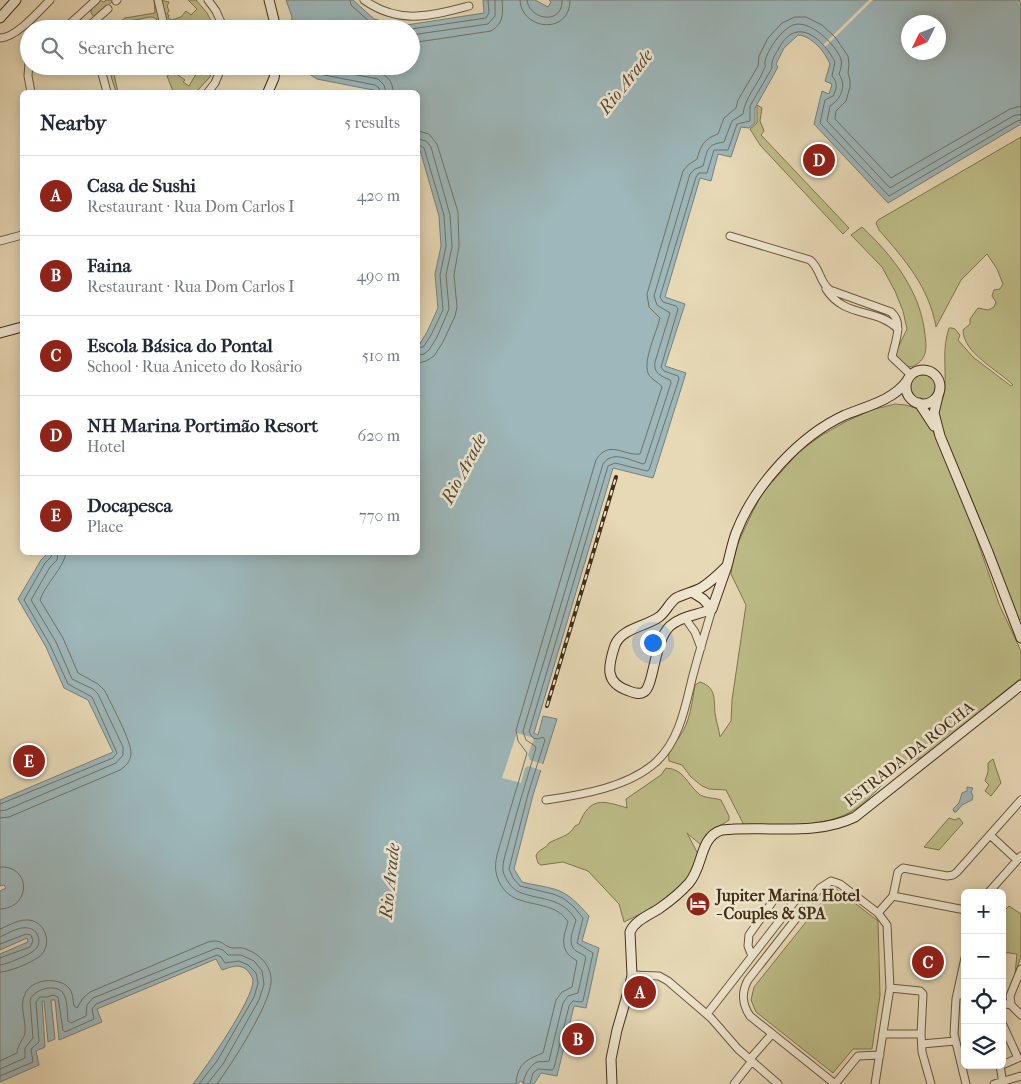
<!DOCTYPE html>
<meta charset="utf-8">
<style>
:root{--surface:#fff;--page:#f2f2f3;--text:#1f2937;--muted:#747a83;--line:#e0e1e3;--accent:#8f2418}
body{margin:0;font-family:"IM FELL French Canon",serif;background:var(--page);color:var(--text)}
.controls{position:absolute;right:15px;bottom:15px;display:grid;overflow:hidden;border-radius:8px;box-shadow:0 2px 12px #0003}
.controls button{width:45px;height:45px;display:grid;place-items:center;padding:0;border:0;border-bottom:1px solid var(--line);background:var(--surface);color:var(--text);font:25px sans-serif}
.compass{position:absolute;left:901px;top:15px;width:45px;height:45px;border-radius:50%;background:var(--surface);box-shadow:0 2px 12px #0003;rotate:227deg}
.you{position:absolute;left:652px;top:642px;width:18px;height:18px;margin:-12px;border:4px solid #fff;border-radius:50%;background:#1a73e8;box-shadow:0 0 0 8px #1a73e833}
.badge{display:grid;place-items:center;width:32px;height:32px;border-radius:50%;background:var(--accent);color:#fff;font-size:16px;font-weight:700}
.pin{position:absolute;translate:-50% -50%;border:2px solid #fff;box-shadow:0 1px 5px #0006}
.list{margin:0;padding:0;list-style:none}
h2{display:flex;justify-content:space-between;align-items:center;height:65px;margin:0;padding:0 20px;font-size:21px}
h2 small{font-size:16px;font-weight:400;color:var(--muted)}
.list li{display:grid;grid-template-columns:32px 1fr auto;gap:15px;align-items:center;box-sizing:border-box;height:80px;padding:0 20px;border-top:1px solid var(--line)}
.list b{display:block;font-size:19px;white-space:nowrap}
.list p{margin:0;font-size:16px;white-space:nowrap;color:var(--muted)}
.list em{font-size:16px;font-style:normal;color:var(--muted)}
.icon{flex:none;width:28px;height:28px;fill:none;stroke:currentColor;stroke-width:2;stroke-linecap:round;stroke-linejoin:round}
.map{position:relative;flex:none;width:1021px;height:1084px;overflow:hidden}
.search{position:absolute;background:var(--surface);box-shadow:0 2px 12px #0003;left:20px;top:20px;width:400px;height:55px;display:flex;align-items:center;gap:12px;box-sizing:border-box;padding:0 18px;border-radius:28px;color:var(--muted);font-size:19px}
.panel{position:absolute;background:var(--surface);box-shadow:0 2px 12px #0003;left:20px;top:90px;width:400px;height:465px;border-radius:8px}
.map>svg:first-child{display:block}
.green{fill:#bdbd88;stroke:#80764e}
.water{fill:#9db7ba;stroke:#798078;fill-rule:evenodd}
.pier{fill:#e7d9b6}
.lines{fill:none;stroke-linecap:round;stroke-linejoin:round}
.shore{stroke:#707267;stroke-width:1}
.street-casing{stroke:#6b593c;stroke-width:9}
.secondary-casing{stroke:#422e14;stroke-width:11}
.street{stroke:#efe6d0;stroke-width:7}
.secondary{stroke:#efe6d0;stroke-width:9}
.rail-casing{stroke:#422e14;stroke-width:4}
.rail{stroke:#efe6d0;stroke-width:2;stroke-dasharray:5.5;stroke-linecap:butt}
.labels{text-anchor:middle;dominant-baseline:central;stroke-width:5;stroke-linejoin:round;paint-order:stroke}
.street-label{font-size:16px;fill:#422e14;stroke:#efe6d0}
.poi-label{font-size:16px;font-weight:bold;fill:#422e14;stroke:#efe6d0;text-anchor:start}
.water-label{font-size:18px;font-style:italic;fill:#544935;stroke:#efe6d0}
</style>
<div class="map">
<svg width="1021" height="1084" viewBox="0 0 1021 1084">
<rect width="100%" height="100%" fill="#e7d9b6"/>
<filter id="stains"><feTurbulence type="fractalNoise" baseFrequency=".004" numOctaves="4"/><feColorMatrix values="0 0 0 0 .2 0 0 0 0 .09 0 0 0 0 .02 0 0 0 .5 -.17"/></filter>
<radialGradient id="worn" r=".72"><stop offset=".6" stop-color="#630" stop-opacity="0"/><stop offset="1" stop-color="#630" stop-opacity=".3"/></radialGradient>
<path class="green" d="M99 0 104 2 106 0H114L95 18 91 13V8Z
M154 0H157L164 29H161C156 10 147 19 135 20 126 21 122 21 117 29H114L115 25 125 18 155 13Z
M160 0 169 2 167 6 169 11 167 14 169 15 168 18 172 20 181 17 186 11 191 15 197 9 188 0H196L207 13 215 29H203L202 26 187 25 186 27 166 29Z
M108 66H127L124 72 114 74 118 92H116Z
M164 66H172L178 75 185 80 183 82 189 86 199 69H202L203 66H214L210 77 196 92H167L173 91 167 76 169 75 168 72 166 73Z
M757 105 762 108 760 121 764 131 761 135 849 228 843 234 760 145 750 129 757 123Z
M1021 137V619L1018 620 982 524 937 417C938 407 945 397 945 387 946 366 942 349 949 328H952L955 329 960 335 958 340 973 357 1011 386 1013 385C998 370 963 353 963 330L970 324V319L978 308 988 310 994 307 996 302 992 296 994 290 1000 289 1003 284 997 269 987 254 961 280 936 327C929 287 905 260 879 230L876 223 878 220Z
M862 227C893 256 921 292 925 335 927 349 927 360 912 367 903 366 900 362 895 354L907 329 903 311 895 291 882 267 851 235Z
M910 387a14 14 0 1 1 28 0a14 14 0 1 1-28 0Z
M895 404 906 405 918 409 933 431 967 510 999 604 1021 651V678L924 757C895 762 878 795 854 810 823 829 779 825 744 825L726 790 709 789 702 786 691 777 682 765 669 761C667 749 674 745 680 736 690 722 692 702 695 685L700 682C716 687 714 699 715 713 716 721 719 729 720 737L731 721 732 700 746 605 731 574 732 566 738 543 752 513 763 492 800 451 822 435 845 422 871 410Z
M993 759 1001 783 991 796 985 791 989 785 985 781 988 772V763Z
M666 768C684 769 687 784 699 794 703 798 716 798 721 800L729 816V820C717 829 707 828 701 845L687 833 698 854 686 882 659 905 624 922 619 904 588 871 563 862 541 865 538 863 536 856C538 849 546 849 549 843 559 837 569 837 575 826L579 824C590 797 602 800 627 808L626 799 661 775Z
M949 818 955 820 959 818 963 823 939 850 924 847Z
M834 887 878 921 880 995 872 1049H853L833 1073 756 1012 751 1000 754 987Z
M1009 906 1021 914V956L1015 974 1017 954 1002 952V913Z"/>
<path class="water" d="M286 0H353L374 19 400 26 484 13 483 0H535L548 7 551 2 549 0H1019L1021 2V124L888 203 814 124 822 91 829 94 832 84 825 81 830 64C825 52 812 36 798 35L784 48 776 64 778 67 755 108V123L749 128 741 127 731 157 718 154 711 181 700 178 665 297 685 304 665 366 686 373 653 478 613 468 534 733 538 735 543 716 557 719 533 795 514 869 522 882C533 885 544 886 554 889 569 893 579 905 589 916L582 941 599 948 586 1008 574 1006 557 1076 541 1073 534 1084H526L520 1081 518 1084H193C206 1067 254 999 253 980 252 977 250 973 247 970 239 963 231 967 222 970L216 959 97 1009 102 1022 59 1040 55 1000H51L55 1039 48 1042 44 1001H42L45 1047 36 1051 39 1065 0 1082V954L28 942 27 938 0 950V891L6 888 4 885 0 886V800L113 752 88 700 64 688 46 647 18 599 41 560 49 552H418V347L427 332 438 308 435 274 441 246 439 216 418 143V92H378L373 90 317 79 308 73 305 66H411V29H291L292 17ZM908 22H938V52H908Z
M967 787 973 788 971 792 973 796 972 800 962 805 956 812H954L953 809 959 803 962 793 967 791Z"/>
<path class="pier" d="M869 0H873L825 47 823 45Z
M517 733 534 738 528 755 530 760 546 765 544 771 528 766 525 768 521 783 502 778Z"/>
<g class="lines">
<path class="shore" d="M350 0 351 5 371 23 392 29
M520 0C521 30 570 36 570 0
M527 0C529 20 563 26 562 0
M411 29 486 18 489 13 488 0
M411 35 488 24 495 16V0
M411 43 491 31C504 23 503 13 502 0
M310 66 319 74 375 85 379 88 380 92
M318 66 321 68 378 79 384 85 386 92
M350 66C368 71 393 69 393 92
M418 131 429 134 437 144 458 212 459 246 454 275 457 307 455 316 443 342 434 356 426 361 418 363
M418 139 426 141 431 147 450 215 452 247 446 275 449 309 437 337 429 350 424 354 418 355
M418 145 421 146 424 148 444 215 446 246 440 275 443 310 431 335 424 346 418 349
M0 804 113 758 117 753 92 697 68 684 50 645 24 600 45 563 51 557 52 552
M0 811 6 810 116 763 123 755V747L98 694 93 689 72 679 56 642 31 600 50 567 57 560 58 552
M0 818 9 817 120 770C126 766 130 762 131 754 132 742 111 704 105 691L98 684 78 673 63 638 40 600C45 584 65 567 66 552
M0 867C31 865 32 908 0 909
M0 929C8 926 17 920 26 920 43 919 53 940 42 954 36 961 10 972 0 972
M0 937C11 932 25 922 36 932 45 947 32 953 20 958 13 961 7 964 0 965
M0 944 26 934 31 935 33 941 30 947 0 958
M0 1061 17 1053C18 1043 25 1038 25 1032 26 1020 19 1005 25 994 31 979 58 976 69 988 73 993 73 1000 74 1006L77 1008 83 998 90 992 208 942C223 938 223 947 233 948 239 948 243 947 248 950 261 955 272 967 271 982 270 1005 231 1065 217 1084
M0 1069 25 1058V1048L33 1038 30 1000C34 989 56 983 63 993 68 1000 67 1013 68 1021L71 1023 86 1016 87 1005 93 998 217 948 223 950 228 955H241L254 961 262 971 264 984 259 1000 223 1064 207 1084
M0 1076 33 1062 31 1049 39 1042 36 1002 40 997H47L53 995 58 997 63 1030 65 1032 94 1019 92 1009 96 1004 217 955 221 957 225 963 239 961 248 965 256 973 258 983 254 997 217 1061 199 1084
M516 1084C517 1063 528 1059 543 1053L556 1000 562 992 572 987 577 961C574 959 571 957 568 954 560 944 565 932 568 922 558 905 537 906 520 900 508 897 498 885 496 872 494 862 499 848 502 838 510 809 519 781 527 753L518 741 516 730 596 460C609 439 623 456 640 454L662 387C659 382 651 380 648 373 643 360 657 331 660 318L649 307 647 294 683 171 688 165 697 159C701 145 704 139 718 134L724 118 736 108 738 100 758 66 759 56 768 38 782 23 795 17H806L822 25 835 37 848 56 849 65 848 73 850 80V87L846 101 836 111 835 119 891 178 1010 109 1021 106
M523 1084C524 1076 529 1066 537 1062 541 1061 545 1062 549 1061L563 1003 568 996 578 993 586 957C583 954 579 953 576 951 566 943 574 929 576 920 561 896 541 901 519 892 512 889 505 879 503 871 502 862 507 850 509 841 517 810 527 779 536 748L535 746 526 740 523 731 603 464C612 450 630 460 643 464L645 463 671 383 670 380C661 376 653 373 655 362L670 313 657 305 654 296 690 174 695 169 703 166C708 149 706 145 724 142L732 121 743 114C745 97 758 85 764 69 767 64 764 67 765 61 768 49 781 30 793 25 810 19 835 44 841 59 842 64 841 69 839 74 847 86 841 99 830 106L827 121 890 188 1013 116 1021 114
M530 1084 533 1073 538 1069 552 1070 554 1068 569 1006 573 1001 581 1002 583 1001 593 953 577 943 583 918 574 907 563 898 553 894 520 886 513 878 509 869 528 794 545 740 543 737 538 739 533 738 529 732 608 466 615 463 647 471 649 470 679 379 678 376 664 371 661 367 678 309 676 306 663 302 660 297 696 177 699 173H707L714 150H728L737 124 750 121V106L772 68C771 61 774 56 778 50 795 15 822 37 835 62L832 76C838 83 837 88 833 96L825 100 820 123 889 196 1017 121 1021 120"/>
<defs>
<path id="street" d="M158 0 165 29
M208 0 216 11 224 29
M364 0C399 25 430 16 469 6
M116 1 117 0
M91 24 108 9
M64 29 96 0
M0 38C16 38 39 11 50 0
M29 63 28 76 31 92
M100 66 107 92
M208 92 215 83 222 66
M730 236 810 260C821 269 819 282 830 290L891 312C904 323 895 342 892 357L911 375
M0 241 22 235
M826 289C845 319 876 307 898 329
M685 618 695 632 701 648
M546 800C581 795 629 787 656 762 679 741 685 708 692 679 698 656 705 633 712 609
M990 835 1017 860
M988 893 1021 856
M893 896 898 872 903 868 947 876 953 875 957 872 1021 800
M893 896 965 910
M878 913 893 896
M752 956 748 946 749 935 773 901 777 897 784 894 788 897 792 904
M965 958 956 999 954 1034 966 1084
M632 975 659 976 668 981 711 1018 738 1049 778 1084
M890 988 920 991 923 994 921 1034 922 1052 931 1084
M957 994 965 996
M1002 1003 1011 1005 1021 1015
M1011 1005 1010 996 1021 969
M707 1014 798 897
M1002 1023 1018 1058 1002 1065
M884 1034H921
M922 1044 955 1041
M750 1059 772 1034
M1000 1065 1003 1084
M734 1084 752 1061
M835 1084 750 1016C742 1004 741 993 748 980L820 888 831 881 840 884 878 913 887 925 890 988 875 1084
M835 1084 858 1056 880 1055
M994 1084 1021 1076"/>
<path id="secondary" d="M269 0 274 20 275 29
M0 18 16 0
M268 92 274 78 276 66
M0 333 22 327
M906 387a17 17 0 1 1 34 0a17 17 0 1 1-34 0Z
M938 396 934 413 940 436 988 552 1021 638
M919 403 934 426
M727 566C719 574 711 582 701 588 693 592 684 594 676 598 669 603 666 612 659 617 645 627 622 628 615 645 608 666 604 683 629 691 634 693 639 695 644 692 654 686 654 641 670 626 681 616 698 615 712 609L727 566C730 555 732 544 736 533 754 486 799 436 845 415 867 406 892 401 907 381
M692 592 703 599 712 609
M612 1084 611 1059 617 1030 630 985 632 975 630 932C635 920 650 915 660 908 670 901 681 892 689 883 704 866 699 837 722 830 765 825 814 837 855 817L1021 685"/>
</defs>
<use href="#street" class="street-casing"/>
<use href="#secondary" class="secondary-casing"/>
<use href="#street" class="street"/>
<use href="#secondary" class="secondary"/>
<defs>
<path id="rail" d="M547 706 616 477"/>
</defs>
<use href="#rail" class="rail-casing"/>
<use href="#rail" class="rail"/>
</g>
<defs>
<symbol id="hotel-disc" viewBox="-11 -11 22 22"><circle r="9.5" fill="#8f2418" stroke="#efe6d0"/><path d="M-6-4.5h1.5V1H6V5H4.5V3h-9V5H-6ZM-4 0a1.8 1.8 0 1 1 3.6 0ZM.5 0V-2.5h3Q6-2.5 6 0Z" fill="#fff"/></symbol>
</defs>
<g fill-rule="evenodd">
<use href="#hotel-disc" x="684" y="890" width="28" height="28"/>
</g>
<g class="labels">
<g class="street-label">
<text transform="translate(909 754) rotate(-38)">ESTRADA DA ROCHA</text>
</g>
<g class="poi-label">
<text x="716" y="895">Jupiter Marina Hotel<tspan x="716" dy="18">- Couples &amp; SPA</tspan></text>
</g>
<g class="water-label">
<text transform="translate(626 82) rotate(-52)">Rio Arade</text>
<text transform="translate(464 469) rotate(-62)">Rio Arade</text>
<text transform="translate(390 881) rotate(-84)">Rio Arade</text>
</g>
</g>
<rect width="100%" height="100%" filter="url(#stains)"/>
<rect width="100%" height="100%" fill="url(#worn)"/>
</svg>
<div class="controls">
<button>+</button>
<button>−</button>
<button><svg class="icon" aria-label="locate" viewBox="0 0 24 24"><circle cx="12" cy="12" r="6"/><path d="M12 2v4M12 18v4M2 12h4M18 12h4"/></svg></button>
<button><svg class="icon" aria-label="layers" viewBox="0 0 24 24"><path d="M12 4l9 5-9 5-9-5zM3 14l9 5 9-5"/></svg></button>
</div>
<svg class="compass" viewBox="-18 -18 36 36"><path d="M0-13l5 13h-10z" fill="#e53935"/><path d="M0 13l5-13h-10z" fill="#747a83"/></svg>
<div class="you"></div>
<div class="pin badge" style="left:640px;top:992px">A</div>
<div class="pin badge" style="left:578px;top:1039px">B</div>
<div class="pin badge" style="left:928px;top:962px">C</div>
<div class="pin badge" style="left:819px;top:160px">D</div>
<div class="pin badge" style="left:29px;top:761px">E</div>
<div class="search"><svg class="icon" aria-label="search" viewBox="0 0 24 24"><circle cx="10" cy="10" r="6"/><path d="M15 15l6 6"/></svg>Search here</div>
<section class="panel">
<h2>Nearby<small>5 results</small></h2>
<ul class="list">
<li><span class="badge">A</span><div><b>Casa de Sushi</b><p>Restaurant · Rua Dom Carlos I</p></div><em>420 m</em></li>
<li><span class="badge">B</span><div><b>Faina</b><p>Restaurant · Rua Dom Carlos I</p></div><em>490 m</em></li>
<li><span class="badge">C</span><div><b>Escola Básica do Pontal</b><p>School · Rua Aniceto do Rosârio</p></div><em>510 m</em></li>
<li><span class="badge">D</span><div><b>NH Marina Portimão Resort</b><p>Hotel</p></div><em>620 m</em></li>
<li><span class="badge">E</span><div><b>Docapesca</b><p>Place</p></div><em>770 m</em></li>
</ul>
</section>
</div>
